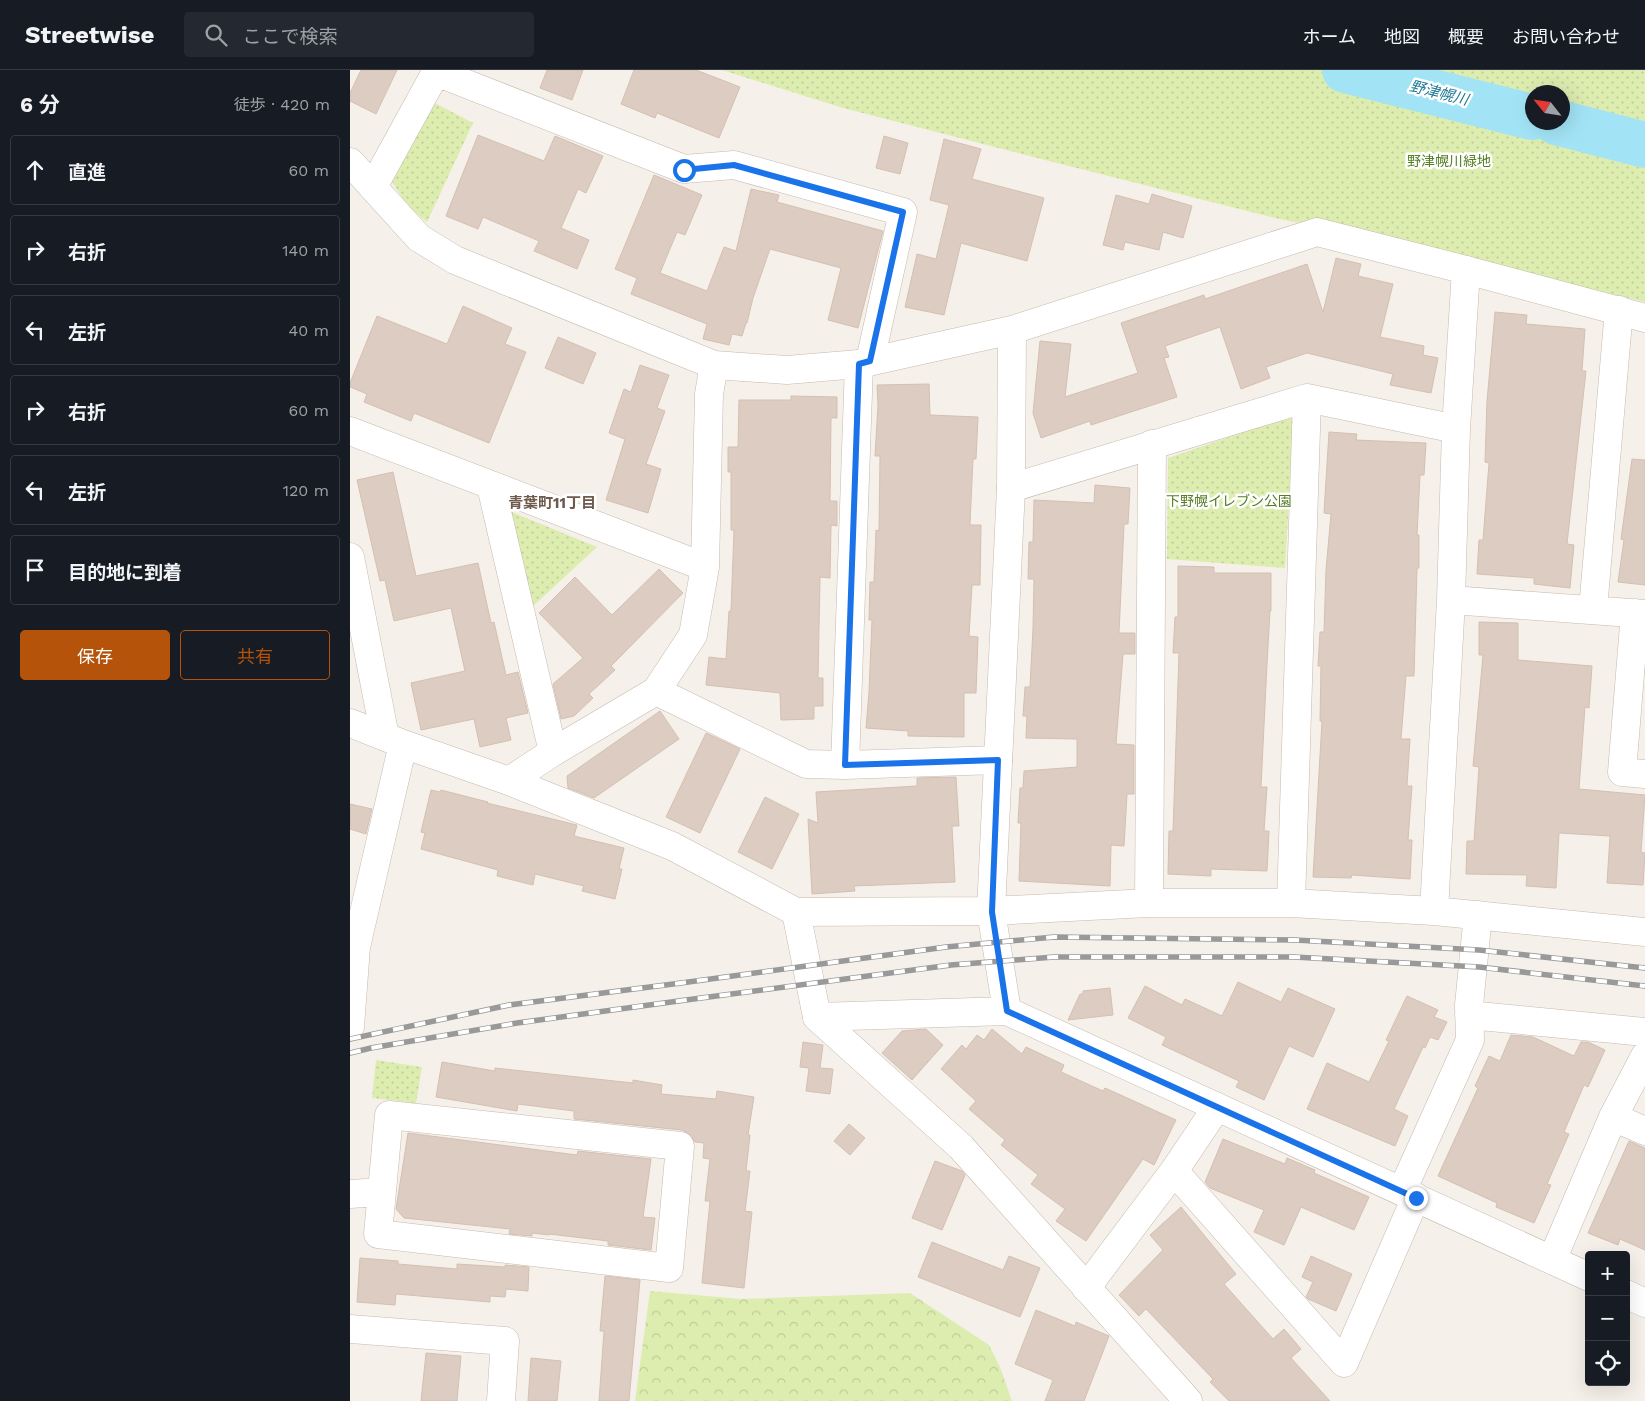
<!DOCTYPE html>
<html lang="ja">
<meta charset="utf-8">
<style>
:root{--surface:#171b24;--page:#242831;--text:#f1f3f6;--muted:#9ea1a6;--line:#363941;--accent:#b45309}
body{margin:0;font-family:"Work Sans","Noto Sans JP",sans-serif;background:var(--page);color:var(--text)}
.controls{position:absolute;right:15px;bottom:15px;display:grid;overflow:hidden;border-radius:5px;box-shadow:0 5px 20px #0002}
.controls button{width:45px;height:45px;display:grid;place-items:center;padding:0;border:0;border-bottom:1px solid var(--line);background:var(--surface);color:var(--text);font:25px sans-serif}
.compass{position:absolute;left:1175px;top:15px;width:45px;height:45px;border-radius:50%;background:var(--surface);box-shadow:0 5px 20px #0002;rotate:300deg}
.stop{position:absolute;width:15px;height:15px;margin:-11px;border:4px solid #1a73e8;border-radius:50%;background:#fff}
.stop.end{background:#1a73e8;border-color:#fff;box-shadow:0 1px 5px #0008}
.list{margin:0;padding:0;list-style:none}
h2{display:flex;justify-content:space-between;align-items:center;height:65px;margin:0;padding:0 20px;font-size:21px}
h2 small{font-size:16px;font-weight:400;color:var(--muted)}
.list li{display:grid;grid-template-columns:32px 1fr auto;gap:15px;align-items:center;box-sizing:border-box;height:70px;margin:0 10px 10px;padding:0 10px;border:1px solid var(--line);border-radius:5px}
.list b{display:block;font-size:19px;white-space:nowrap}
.list em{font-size:16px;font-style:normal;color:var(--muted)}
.actions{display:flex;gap:10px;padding:15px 20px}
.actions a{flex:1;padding:11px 0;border:1px solid var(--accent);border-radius:5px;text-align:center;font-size:18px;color:var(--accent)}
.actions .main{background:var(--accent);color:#fff}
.icon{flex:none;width:28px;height:28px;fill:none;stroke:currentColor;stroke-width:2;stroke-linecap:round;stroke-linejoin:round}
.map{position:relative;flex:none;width:1295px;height:1331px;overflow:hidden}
header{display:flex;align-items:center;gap:30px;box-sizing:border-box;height:70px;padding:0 25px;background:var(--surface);border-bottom:1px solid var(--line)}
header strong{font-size:24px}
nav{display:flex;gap:28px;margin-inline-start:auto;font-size:18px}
.search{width:350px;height:45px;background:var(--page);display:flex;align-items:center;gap:12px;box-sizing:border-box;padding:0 18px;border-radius:5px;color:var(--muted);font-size:19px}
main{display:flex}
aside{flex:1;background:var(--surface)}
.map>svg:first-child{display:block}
.forest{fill:url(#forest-crowns)}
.park{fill:url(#park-dots);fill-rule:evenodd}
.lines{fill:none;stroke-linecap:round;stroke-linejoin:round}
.river{stroke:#a2e4f6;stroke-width:46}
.building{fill:#dcccc1;stroke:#d4c0b1}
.minor-casing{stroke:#c6b9ae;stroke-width:29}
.tertiary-casing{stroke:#c6b9ae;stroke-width:29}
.minor{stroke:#fff;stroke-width:28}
.tertiary{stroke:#fff;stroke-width:28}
.rail-casing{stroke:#999;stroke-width:5.5}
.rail{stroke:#fff;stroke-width:4;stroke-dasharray:11;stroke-linecap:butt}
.route{stroke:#1a73e8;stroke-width:6}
.labels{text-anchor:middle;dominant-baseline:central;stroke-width:5;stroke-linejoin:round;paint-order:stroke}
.park-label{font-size:14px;fill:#567d23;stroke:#fff}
.water-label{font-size:15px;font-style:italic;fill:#217a95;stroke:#fff}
.neighbourhood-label{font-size:15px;font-weight:bold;fill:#6f5b4d;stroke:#fff}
</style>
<header>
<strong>Streetwise</strong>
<div class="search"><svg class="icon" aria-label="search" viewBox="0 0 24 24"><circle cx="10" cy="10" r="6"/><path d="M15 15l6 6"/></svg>ここで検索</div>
<nav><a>ホーム</a><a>地図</a><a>概要</a><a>お問い合わせ</a></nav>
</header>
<main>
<aside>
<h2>6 分<small>徒歩 · 420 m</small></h2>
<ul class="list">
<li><svg class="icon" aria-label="ahead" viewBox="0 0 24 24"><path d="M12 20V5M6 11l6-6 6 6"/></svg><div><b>直進</b></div><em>60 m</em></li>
<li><svg class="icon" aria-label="right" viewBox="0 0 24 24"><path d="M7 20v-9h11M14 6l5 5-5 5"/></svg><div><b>右折</b></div><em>140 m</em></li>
<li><svg class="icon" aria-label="left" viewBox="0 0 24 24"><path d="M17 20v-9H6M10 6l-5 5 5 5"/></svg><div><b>左折</b></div><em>40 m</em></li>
<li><svg class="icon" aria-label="right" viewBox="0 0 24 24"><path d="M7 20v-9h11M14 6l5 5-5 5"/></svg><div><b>右折</b></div><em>60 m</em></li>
<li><svg class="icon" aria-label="left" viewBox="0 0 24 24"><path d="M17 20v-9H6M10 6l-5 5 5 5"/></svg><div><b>左折</b></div><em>120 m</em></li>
<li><svg class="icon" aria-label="arrive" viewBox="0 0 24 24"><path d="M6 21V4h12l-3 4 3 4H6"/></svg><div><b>目的地に到着</b></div></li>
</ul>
<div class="actions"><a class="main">保存</a><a>共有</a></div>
</aside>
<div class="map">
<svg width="1295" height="1331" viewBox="0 0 1295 1331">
<defs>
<pattern id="forest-crowns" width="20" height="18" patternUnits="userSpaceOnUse" patternTransform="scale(1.25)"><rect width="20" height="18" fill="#ddedb0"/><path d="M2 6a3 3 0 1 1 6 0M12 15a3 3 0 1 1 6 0" fill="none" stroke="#bfcc98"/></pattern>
<pattern id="park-dots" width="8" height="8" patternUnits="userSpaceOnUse" patternTransform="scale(1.25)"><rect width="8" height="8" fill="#ddedb0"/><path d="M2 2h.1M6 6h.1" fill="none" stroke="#bfcc98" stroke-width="1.8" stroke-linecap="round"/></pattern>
</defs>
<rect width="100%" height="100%" fill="#f6f0ea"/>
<path class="forest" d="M300 1221 391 1229 560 1223 639 1275 650 1297 662 1331H285Z"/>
<path class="park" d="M372 0H1295V232L1071 178 925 148 699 91 493 38ZM1182 22H1212V52H1182Z
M83 32 123 53 77 152 58 137 41 110Z
M944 345 935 498 817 489 818 388Z
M157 440 247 477 181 538Z
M26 990 72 997 66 1033 22 1028Z"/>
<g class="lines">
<path class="river" d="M995 0 1182 47
M1206 52 1295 75"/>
</g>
<path class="building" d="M11 0H47L26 44 0 31V23Z
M197 0H233L222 30 190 18Z
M284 0H346L390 17 369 68 307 43 305 48 271 34Z
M128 65 194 91 205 66 253 86 236 123 228 119 211 158 239 170 227 199 184 181 189 171 133 147 128 159 96 146Z
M534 66 558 73 550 104 526 98Z
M594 69 631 79 622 109 694 128 677 191 611 173 594 245 555 237 567 184 586 189 599 135 580 130Z
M304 105 352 125 335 165 327 162 310 203 357 221 374 177 386 181 401 119 429 125 427 132 533 161 508 258 478 250 491 198 420 179 403 228 397 253H396L392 266 382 264 379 275 353 269 357 254 281 224 287 208 265 199Z
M802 124 842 136 833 168 813 162 809 180 775 172 773 180 753 175 766 125 799 134Z
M986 188 1011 194 1008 206 1043 214 1030 267 1074 276 1073 285 1088 288 1081 323 1040 315 1043 304 957 283 916 297 920 308 891 319 870 257 815 276 819 287 814 288 827 327 741 355 740 351 691 368 683 343 690 271 721 274 715 327 788 303 771 253 854 225 855 229 957 194 973 242Z
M113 236 162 258 155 274 176 282 139 373 64 343 61 351 14 332 17 324 0 317V313L27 246 97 274Z
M1145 242 1177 245 1176 254 1235 259 1232 301H1236L1217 474 1224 475 1220 518 1184 514V508L1127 504 1129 470H1133L1139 393 1135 392 1137 331Z
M208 267 246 283 233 314 195 298Z
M290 295 319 305 307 338 315 341 296 394 311 399 298 443 256 430 275 369 259 363 274 319 281 322Z
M579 314 580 345 628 347 626 389H623L620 455H631L630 515H622L619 566 628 567 626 623H614V667L558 666V661L516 658 519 622 522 550H519L520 512H524L526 460 529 461 530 386H525L528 335 527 315Z
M441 326 487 327V348H481L480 431H487V456L481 455 480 508 470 507 468 608H473V636H464V649L431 650 430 623 356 615 359 587 376 589 379 541H381L384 460H381V402H378V377H388L389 330H441Z
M979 362 1007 364 1006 370 1076 373 1074 405H1070L1067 465H1069V498H1067L1064 606H1056L1051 669H1060L1057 716H1062L1058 770H1062L1060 809 1002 805 1001 808 963 807 972 651H970L971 596H968L970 562H974L976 500 981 444 974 443Z
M1282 389 1295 390V515L1268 512 1274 470 1271 469Z
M43 402 66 506 128 493 141 553 144 552 156 605 168 602 178 643 156 648 161 670 130 677 124 649 71 660 61 613 115 601 101 538 44 551 35 510 30 511 7 410Z
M745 415 780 418 778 454H774L769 563H785V584H773L766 674 784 675V724H777L774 776 761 775 760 816 669 811 671 753H668L670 718H673L674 701 727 697V669L676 668 677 646H673L675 617H680L683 558 684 509H678L679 472H683L684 430 744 433Z
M828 496 864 497V503H921V541H920L917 594 911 717H917L914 761H919L917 801 861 799V806L818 804 819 761H823L829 583H823L825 547H828Z
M309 499 333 523 261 596 265 600 239 624 243 628 224 646 211 649 203 614 233 588 189 543 225 507 262 545Z
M1129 552 1168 553V590L1242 596 1239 638 1235 637 1229 719 1295 725 1291 782 1295 783 1293 815 1257 813 1260 766 1209 763 1206 818 1176 816 1177 805 1116 804 1117 771H1124L1129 697 1123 696 1133 585H1129Z
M310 641 329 669 244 728 218 718 217 706Z
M356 663 390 679 350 763 316 747Z
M606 707 609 756H602L605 812 504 816 505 821 462 824 458 749 468 753 466 722 567 716V708Z
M81 720 90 722 91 720 138 732 137 733 227 755 224 766 274 778 269 799H272L265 829 232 821 234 816 185 804 183 815 147 806 148 800 71 779 75 763 71 762Z
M415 727 449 744 422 799 388 782Z
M0 734 22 739 16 764 0 759Z
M888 912 931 932 938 918 985 939 963 987 939 976 914 1030 886 1017 889 1011 812 975 816 967 778 948 795 916 832 935 835 929 872 946Z
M760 918 763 945 718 950 730 924H733V921Z
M1057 926 1088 940 1084 947 1097 952 1088 970 1080 967 1075 978 1073 977 1044 1039 1058 1046 1045 1076 957 1039 977 993 1019 1012 1039 971 1036 970Z
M576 959 593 975 562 1010 532 983 552 961Z
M642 959 672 984 676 977 714 995 711 1002 753 1021 755 1018 826 1050 804 1095 793 1089 736 1171 706 1151 715 1139 681 1114 688 1105 651 1075 655 1070 619 1039 626 1031 591 999 612 975 616 979 627 965 634 970Z
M1161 965 1183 967 1224 986 1231 972H1238L1255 980 1238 1017 1234 1015 1214 1062 1219 1064 1197 1114 1201 1115 1184 1153 1146 1137 1147 1133 1088 1106 1128 1018 1125 1016 1139 986 1150 991Z
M453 972 473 975 470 998 483 999 480 1024 456 1021 459 998 450 997Z
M92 992 145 1001V998L283 1013V1010L312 1015 311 1024 366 1029 367 1021 404 1027 398 1065H400L396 1101H400L395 1141 402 1142 394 1218 352 1213 360 1131H355L360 1089 353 1088 354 1073 345 1072 339 1064 332 1060 224 1049V1041L168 1034 167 1041 86 1027Z
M499 1054 515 1068 500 1085 484 1071Z
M58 1063 227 1085 228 1081 301 1089 293 1147 305 1148 301 1180 258 1175V1171L199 1164V1165L182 1163V1166L159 1164 160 1159 54 1148 46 1139Z
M873 1069 935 1094 937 1088 965 1100 964 1103 1019 1127 1004 1160 951 1137 934 1175 904 1162 914 1140 860 1118 855 1112Z
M1279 1071 1295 1078V1180L1270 1169 1268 1175 1238 1163Z
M585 1091 612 1101 615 1105 592 1160 562 1148Z
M831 1137 886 1204 874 1214 923 1269 934 1259 951 1279 941 1288 980 1331H879L860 1312 863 1309 796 1239 789 1246 769 1225 813 1180 800 1165Z
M582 1172 653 1200 659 1186 690 1198 670 1247 568 1207Z
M961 1186 1002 1204 986 1241 958 1229 956 1227 963 1212 952 1207Z
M10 1188 48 1191V1194L107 1199V1194L155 1197V1195L179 1197 178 1221 156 1219 155 1227 140 1226V1232L46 1224 45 1235 7 1232Z
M255 1206 290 1210 279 1331H249L254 1261H250Z
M686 1240 725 1256 726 1252 759 1266 734 1331H695L703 1310 665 1294Z
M76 1283 111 1286 107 1331H71Z
M181 1288 211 1291 207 1331H178Z"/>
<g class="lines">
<defs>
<path id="minor" d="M23 117 86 2 334 99 384 95 553 142 520 291
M0 361 355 497
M141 416 203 682
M661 418 957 328 1106 359
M0 487 35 667
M1101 530 1295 544
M1243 539 1269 240
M1285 543 1272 702 1295 704
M306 621 456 694 495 695 648 690
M0 653 53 674 159 711 322 776 446 842 641 841 799 833H941L1084 841 1295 862
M495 695 509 294
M159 711 203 682 306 621 343 565 355 497 359 324 364 295
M799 833 802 374
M941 833 957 328
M1084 841 1101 530 1106 359 1116 200
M446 842 467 947
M1119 945 1295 962
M0 957 6 877 53 674
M39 1045 330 1076 319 1198 28 1164Z
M1263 1047 1295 1061
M824 1101 994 1293 1066 1127
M1052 1121 1120 970 1119 935 1128 845
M0 1124 31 1122
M1202 1190 1263 1047 1295 986
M736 1218 824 1101 867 1037
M0 1259 155 1271 151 1331"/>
<path id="tertiary" d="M0 92 69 168 105 190 364 295 437 300 509 294 662 260 967 162 1116 200 1295 248
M657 941 641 841 661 418 662 260
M1276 1224 1295 1233
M838 1331 611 1077 467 947 657 941 1239 1207"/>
</defs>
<use href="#minor" class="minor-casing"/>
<use href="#tertiary" class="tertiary-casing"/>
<use href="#minor" class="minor"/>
<use href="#tertiary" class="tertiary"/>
<defs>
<path id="rail" d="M0 969 159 935 331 913 596 877 704 867 945 870 1129 880 1295 898
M0 983 21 978 167 953 336 930 601 895 704 887H944L1129 897 1295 916"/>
</defs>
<use href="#rail" class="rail-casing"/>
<use href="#rail" class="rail"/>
</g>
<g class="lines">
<path class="route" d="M334 100 384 95 553 142 520 291 509 294 495 695 648 690 642 842 657 941 1066 1128"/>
</g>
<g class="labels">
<g class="park-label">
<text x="1099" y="91">野津幌川緑地</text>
<text x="879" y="431">下野幌イレブン公園</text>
</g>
<g class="water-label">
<text transform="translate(1089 23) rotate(14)">野津幌川</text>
</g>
<g class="neighbourhood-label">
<text x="202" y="433">青葉町11丁目</text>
</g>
</g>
</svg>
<div class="controls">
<button>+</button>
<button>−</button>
<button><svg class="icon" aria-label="locate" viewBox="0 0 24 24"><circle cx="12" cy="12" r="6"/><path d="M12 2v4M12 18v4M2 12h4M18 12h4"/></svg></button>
</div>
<svg class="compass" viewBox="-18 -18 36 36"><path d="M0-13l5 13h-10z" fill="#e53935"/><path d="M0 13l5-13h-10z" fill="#9ea1a6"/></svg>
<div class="stop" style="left:334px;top:100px"></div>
<div class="stop end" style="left:1066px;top:1128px"></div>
</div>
</main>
